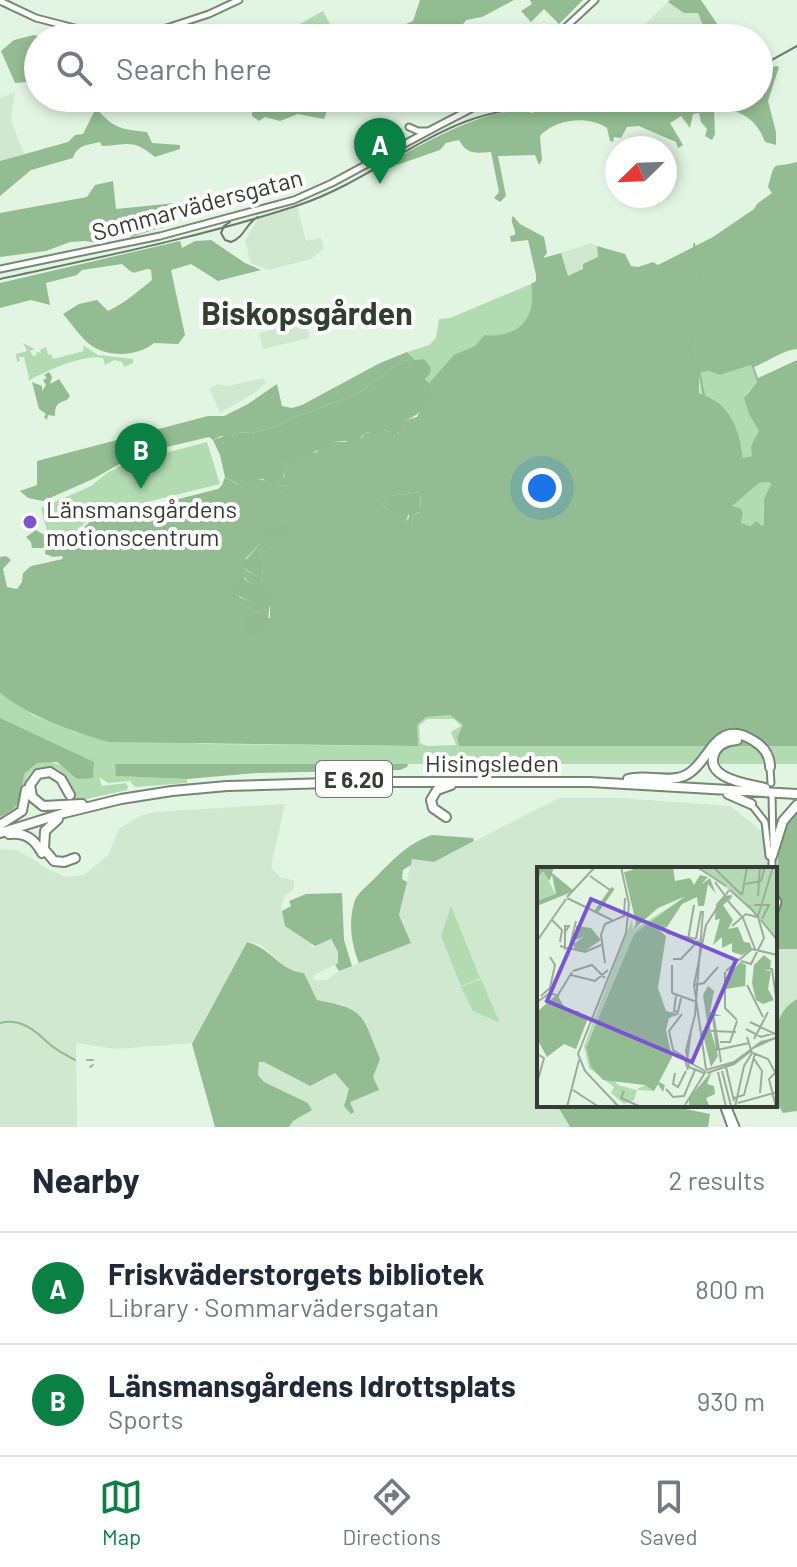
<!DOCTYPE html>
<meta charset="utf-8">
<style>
:root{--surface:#fff;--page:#f2f2f3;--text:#1f2937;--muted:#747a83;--line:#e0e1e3;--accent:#0b8043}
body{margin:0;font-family:Barlow,sans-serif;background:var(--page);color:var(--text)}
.compass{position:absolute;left:605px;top:136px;width:72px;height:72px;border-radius:50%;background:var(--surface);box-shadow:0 4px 12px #0003;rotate:247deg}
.you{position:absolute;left:542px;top:488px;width:28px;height:28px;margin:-20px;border:6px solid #fff;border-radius:50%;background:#1a73e8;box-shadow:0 0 0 12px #1a73e833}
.badge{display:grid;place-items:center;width:52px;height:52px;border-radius:50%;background:var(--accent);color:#fff;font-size:26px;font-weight:700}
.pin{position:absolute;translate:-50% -66px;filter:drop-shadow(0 2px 4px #0008)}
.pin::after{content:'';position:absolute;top:42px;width:28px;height:24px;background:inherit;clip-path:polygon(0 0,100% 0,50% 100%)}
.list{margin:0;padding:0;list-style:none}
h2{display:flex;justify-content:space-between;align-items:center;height:104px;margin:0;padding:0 32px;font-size:34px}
h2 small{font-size:26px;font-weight:400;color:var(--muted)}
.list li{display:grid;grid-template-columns:52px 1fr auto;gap:24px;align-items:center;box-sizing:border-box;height:112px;padding:0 32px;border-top:2px solid var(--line)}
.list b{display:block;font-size:30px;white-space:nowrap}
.list p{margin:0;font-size:26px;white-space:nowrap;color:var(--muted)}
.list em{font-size:26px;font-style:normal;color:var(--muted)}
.icon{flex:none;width:44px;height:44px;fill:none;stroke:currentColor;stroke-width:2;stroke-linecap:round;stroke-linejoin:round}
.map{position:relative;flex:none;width:797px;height:1127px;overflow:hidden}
.search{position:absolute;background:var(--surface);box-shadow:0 4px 12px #0003;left:24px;right:24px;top:24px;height:88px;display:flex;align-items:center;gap:20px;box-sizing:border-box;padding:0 28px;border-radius:44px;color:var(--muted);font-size:30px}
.sheet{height:328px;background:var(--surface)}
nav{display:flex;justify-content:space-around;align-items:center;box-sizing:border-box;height:112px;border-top:2px solid var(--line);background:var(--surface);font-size:22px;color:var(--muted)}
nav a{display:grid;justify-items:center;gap:4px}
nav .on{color:var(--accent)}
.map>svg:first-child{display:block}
.built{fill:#d1e8d0}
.green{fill:#b3dbb2;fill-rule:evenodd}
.forest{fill:#93bc92;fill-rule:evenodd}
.water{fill:#92bb91}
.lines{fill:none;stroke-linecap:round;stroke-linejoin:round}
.stream{stroke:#92bb91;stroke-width:2}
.tertiary-casing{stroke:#768775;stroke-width:9}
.trunk-casing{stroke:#768775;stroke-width:12}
.tertiary{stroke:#fff;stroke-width:5}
.trunk{stroke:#fff;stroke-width:8}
.tram{stroke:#6e796e;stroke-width:2}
.poi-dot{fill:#7b55cf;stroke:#fff;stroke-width:3}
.labels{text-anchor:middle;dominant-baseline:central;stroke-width:8;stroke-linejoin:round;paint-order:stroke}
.shield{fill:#fff;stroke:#727671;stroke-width:2}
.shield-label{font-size:22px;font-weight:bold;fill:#353c34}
.street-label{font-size:24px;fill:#353c34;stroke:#fff}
.poi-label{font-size:24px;fill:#353c34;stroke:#fff;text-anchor:start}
.district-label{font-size:32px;font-weight:bold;fill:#313f30;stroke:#fff}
.inset-river{fill:none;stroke:#92bb91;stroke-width:4}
.inset-road{fill:none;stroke:#9dab9c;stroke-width:2}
.view{fill:#7b55cf;fill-opacity:0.15;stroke:#7b55cf;stroke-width:4}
.inset-edge{fill:none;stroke:#353c34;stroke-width:4}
</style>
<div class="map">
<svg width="797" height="1127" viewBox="0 0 797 1127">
<rect width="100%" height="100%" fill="#e2f5e2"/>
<path class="built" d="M668 2 684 13H698L705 29 684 38H659L645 24Z
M15 92 11 120 24 154 0 161V98Z
M297 206 306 241 321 238 324 248 311 259 268 270 251 263 245 241 259 216Z
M591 243 597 246 598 257 583 264 584 269 568 276 561 253Z
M305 318 310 338 263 349 259 333 284 327V324Z
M264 378 266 383 256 392 220 413 209 388 218 384 228 386Z
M559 798H620L730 806 763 832H778V949H797V999L791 1002 777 1023 775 869H539V1105H557L570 1127H289L293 1121 312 1109 308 1103 264 1082 258 1076 259 1063 264 1062 310 1086 335 1073 350 1089 344 1101 350 1102 373 1077 344 1005 317 1000 304 973 290 971 261 945 247 941 193 1043 116 1049 76 1043 77 1127H0V849L18 850 48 869 66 877 84 875 108 855 119 829 140 816 153 812 285 804 271 867 281 878 294 880V890L285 895 281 906 285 926 311 942 312 948 330 939 338 952V963L314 975 313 980H327L339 971 411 943 399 915 412 859 434 862Z"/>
<path class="green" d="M323 11 336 36 332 38H265L279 31 280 35Z
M531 284C538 319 519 338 484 335L475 346 454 356 429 383 425 381 431 367 424 359 415 360 407 352 429 345 436 338 439 319 450 318Z
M23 343 35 349 30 351 33 356 37 355 36 352 41 353 40 350 46 347 48 355 51 354 53 359 84 351 83 345 98 355 133 359V363L124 367 122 362 114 360 105 365 103 358C87 353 44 371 28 381L29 378 24 357H19L20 361 17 362 16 354 27 351Z
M751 365 757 382 746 394 753 421 760 430 752 456 743 458C739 428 731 403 700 393L699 373 709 371 720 375Z
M207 442 220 484 90 516 78 531 49 538 41 508 91 486 107 473 127 463Z
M769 482 771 485C745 528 797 559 785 589L771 579C781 561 765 539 755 524L747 526 741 523 740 508 731 506 759 483Z
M0 693 35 716 78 733 203 744 417 746V725L426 717 450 715 463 725 457 737 459 746H797V764H116L117 776 187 779V783L135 787 130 781 108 783 99 777 102 786 126 783 128 787 127 790 73 802C72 794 71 785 67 778 57 762 33 763 26 780 23 788 25 797 23 805L0 824V817C7 814 12 812 16 806 22 796 19 785 25 774 33 758 52 759 65 768L94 763 4 721 0 718ZM427 719H454L461 726 451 732 456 745 427 746 420 743 419 726Z
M451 906 480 978 461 986 441 936Z
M481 979 499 1021 498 1022 473 1011 461 987Z"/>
<path class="forest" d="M420 0H514L482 17 466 20 462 26 446 38H332L406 24 413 21Z
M530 0H583L559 24 544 9 531 22 521 11 532 4Z
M670 0H701L722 31 713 38H684L704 28 698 13H684L668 2Z
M34 35 44 38H38V81L15 83 1 51 14 40Z
M776 66 779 67 768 101 776 132V145L765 142C757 119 738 107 714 110L715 134 712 140 705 136 707 129 701 122 699 113 693 114 690 128 681 116 670 123 683 145 678 148 676 142 639 126 627 127 621 138 614 137 613 142 610 141 607 128C588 115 555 119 540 136L542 160 539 165 535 155 498 156 506 196 500 202 494 198 499 192 491 152C476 153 467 155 459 140L446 143 440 150 397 165 395 162 397 158C428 141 497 102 532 113L537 110 679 98H759V73Z
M273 98H332L324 119 298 114 280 121 265 117 259 121 252 116V111L263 109Z
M96 108C114 129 121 129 147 132L152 143 180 145V149L155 157C132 138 128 145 102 146L100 142C87 145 77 145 73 158L31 170 0 196V161L68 142 75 135 83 134Z
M797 162V349C781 351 769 361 754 367L758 378 797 360V746H459L457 737 463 725 450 715 426 717 417 725 418 746 109 742C71 731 32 718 0 693V557L6 556 11 560 3 569 7 587 17 589 22 582 23 573 31 566 63 559 62 556 53 557 45 554 46 545 43 548H32L31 542 26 537 36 530 46 536 47 541 53 542 77 533 98 515 151 506 218 489 222 485 225 477 238 485 242 480C250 482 254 479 261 480 270 480 276 487 286 485L288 489V483L281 469 284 463 300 455 313 454 333 441 345 442 362 437 366 433 384 430 397 434 404 426H399V422L417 417 432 387 429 383 454 355 475 346 484 335C519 338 537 319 531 284L536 281V275L528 240 511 242 510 236 515 235C516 228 509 221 513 216L520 224 544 237 547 253 543 258 561 253 568 276 583 269V264L598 257 597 246 625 254 631 266 638 267 653 262 658 265 713 237 754 209 757 204 772 193 768 187C776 158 771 169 797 162ZM751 365 757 382 744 398 749 414 759 431 751 446 752 456 743 458C739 428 731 403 699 393V373L709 371 720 375ZM769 482 771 484 764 499V525L761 526 757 521 750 526 741 523 743 512 740 508 732 506 759 483ZM421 492 420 512 413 515 411 528 406 520 409 514 397 513 383 506 381 497ZM266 528H279L281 536H266V543L259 552 263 567 261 584 270 603V618L252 614 267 610 265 607 239 597 244 577 250 583 256 581 255 576 245 569 246 558 261 543Z
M113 181 116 209 175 203 174 221 170 218 169 225 131 237 127 231 97 243 85 241 70 242 46 251 0 257V213L87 197 95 185Z
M211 240 245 263 261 270 218 281 191 264 171 270 185 335 178 344 154 343C138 357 105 358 88 343 79 335 71 323 63 314L79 304 97 300 108 311C125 303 137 292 152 280L151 270 148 269C132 272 136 277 122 264L82 270 77 275 46 283 50 305 31 300 0 308V283L180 241 182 248 195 241Z
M407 352 415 360 402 361 356 395 292 418 278 426 251 433 235 432 232 436H221L213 440 209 437 137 454 93 479 43 501 28 498 20 491 37 485V461L208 416H224L248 404 277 384 282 406 292 408 302 405 378 364Z
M49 372 52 377 50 384 59 379 70 396 67 400C57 403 55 405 55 416L48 415 47 420 44 417 46 414 39 409 32 382 42 386V391L46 385 43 380 47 378 44 375Z
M0 718 94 762 93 778 77 779 57 762 37 763 25 773C17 797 27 804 0 817Z
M115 764H408L407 767 400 770 257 773 187 779 116 776Z
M797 809V949H778V832Z
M432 835 473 838 474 841 434 862 412 859 411 865 403 870 402 879 407 882 399 915 411 943 359 963C351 944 348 920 355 900 358 893 366 887 372 881 391 862 406 844 432 835Z
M342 893 344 940 352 966 339 971 335 965 338 963V952L331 939 315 946 285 926 282 911 291 906 289 901 306 894Z
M247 942C273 949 278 970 304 973L317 1000C367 1009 362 1016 380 1059L373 1077 379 1090 350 1102 354 1112 351 1114 344 1106 349 1089 335 1073 310 1086 264 1062H259L258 1075 264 1082 308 1103 312 1110 293 1121 289 1127H215L192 1044Z
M797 999V1111L783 1113 780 1108H771L775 1105C775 1069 764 1017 797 999Z
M557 1105H666L710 1114 708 1127H570Z"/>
<path class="water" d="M424 359 431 367 430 374 425 379 432 386C430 407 417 418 399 422L405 429 397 433V435H389L391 432 384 430 378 435 368 432 359 438 358 441H333L327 447 314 452 315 457 300 455 294 465 289 462 284 463 283 475 292 485 288 489 286 485H270L263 479 245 482 242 480 239 485 225 477 220 455 213 440 227 435 232 436 235 432 251 433 278 426 292 418 356 395 402 361Z
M421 492 420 506 426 510 428 514 425 515 419 512 413 515 411 530 406 520 409 518V514L401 517 379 503 380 497Z
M281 524 289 526 291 531 284 537 266 536V543L259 552C260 557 263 561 263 566 263 578 256 587 272 593L274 599 270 603 267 628 250 635 244 633 246 618 252 614 267 610 233 593V587L241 576 250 583 255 581V576L242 566V564L261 543 262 532 266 528H279Z"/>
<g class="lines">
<path class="stream" d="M694 244 700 279 707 286 715 311
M709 321 715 312
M693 340C692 327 695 325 706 321
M684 351 694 342
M688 408 704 395 699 371 688 348
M694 533 709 526
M0 1023C19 1018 34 1029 47 1042 54 1049 66 1055 75 1060
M87 1060H93
M90 1067 93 1065"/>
<defs>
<path id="tertiary" d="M0 1 36 18 102 35
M102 37 107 31 111 34V38
M136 38 209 14 239 0
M554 38 595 0
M409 127 418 131H428
M436 127 492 98
M0 269 160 236 294 200 332 183 436 127
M770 768 771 783
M772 795 773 844
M751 804 765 822 769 856
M772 869V854
M775 897 778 902 775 911
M723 1105 731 1127
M727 1105 736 1127"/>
<path id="trunk" d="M737 740C728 741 719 743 715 752 702 779 750 784 765 788
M628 779C646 774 667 783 684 776 710 765 715 715 754 741 764 747 770 756 770 767
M728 794 751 804
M70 795 61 779 50 772 38 774 30 785 32 797 43 806 82 804
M446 817 433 808 431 800 437 790 451 785
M58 819 45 831 44 849 54 861 64 862 75 858
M0 825 22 811 26 790
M0 833 64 813 121 799 172 791 227 786 362 782H590L797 794
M9 834C25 832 35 839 42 853
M772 856 783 821 797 805"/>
</defs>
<use href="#tertiary" class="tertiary-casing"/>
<use href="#trunk" class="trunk-casing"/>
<use href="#tertiary" class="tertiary"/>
<use href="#trunk" class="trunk"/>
<path class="tram" d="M759 67 797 46
M230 222 224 226 221 233 225 240 231 242C244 238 246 223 258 217
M0 279C100 257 202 237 299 205 359 185 409 143 467 121 523 100 599 103 659 98"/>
</g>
<circle class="poi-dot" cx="30" cy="522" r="8"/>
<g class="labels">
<rect class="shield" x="316" y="761" width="76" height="36" rx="6"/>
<g class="shield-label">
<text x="354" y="779">E 6.20</text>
</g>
<g class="street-label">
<text transform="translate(197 204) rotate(-15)">Sommarvädersgatan</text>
<text x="492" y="762">Hisingsleden</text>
</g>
<g class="poi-label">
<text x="46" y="508">Länsmansgårdens<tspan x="46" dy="28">motionscentrum</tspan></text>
</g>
<g class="district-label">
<text x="307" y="312">Biskopsgården</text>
</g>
</g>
<g transform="translate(537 867)">
<rect width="240" height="240" fill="#e2f5e2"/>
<path d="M161 0H240V73L205 32ZM103 1 157 25 173 11 160 25 97 67 49 179 81 218 99 223 108 218 117 224 100 223 97 233 87 237 74 226 77 220 52 201 47 179 95 52 96 63 155 26 104 3 87 5ZM6 3 19 28 0 34V12Z" fill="#b3dbb2"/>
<path d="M0 0H17L15 6 37 24 0 39V34L19 27 15 8 12 14 6 4 0 12ZM86 0H136L138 14 153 11 157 18 163 8 171 10 156 26 121 41 96 63 99 56 87 5 97 3ZM173 11 179 27 171 17 167 39H161L160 30 145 37 130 60 122 63 129 69 121 121 129 144 143 147 132 151 129 163 135 190 122 215 128 218 126 225 121 217 117 224 108 218 66 213 54 200 49 180 97 67ZM187 28 195 31 186 38 196 53 191 62 201 60 207 75 213 76 215 82 205 88 195 85V76L185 81V70L176 78 183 52 178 53 179 37ZM39 59 54 61 64 73 48 84 38 82 36 77 48 69 39 73ZM227 88 234 94 233 102 227 103 234 104 231 122 237 133 226 137 219 133 215 116 217 98ZM203 95 209 98 208 119 189 122V111ZM171 119 177 124 173 145 185 149H176L172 157 181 189 174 200 165 164 171 161 166 128ZM18 129H21L29 143 51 151 39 182 27 177 10 190 0 172 1 144ZM175 204 170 217 177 219 178 227 169 231 172 238 152 240V231Z" fill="#93bc92"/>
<path class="inset-river" d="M59 45 76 21"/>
<path class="inset-road" d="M160 0 189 19M176 0 205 28M53 9 73 23M178 15 189 30 195 29M209 17 224 14 228 0M193 23 213 41M205 28 210 0M221 29 223 0M30 30 58 0M30 31 75 53M191 34 206 51 218 82M217 38H232L225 52M166 44 158 148 149 183 152 200 167 206M221 49 236 0 240 1M14 52 25 63 23 75M224 53 240 73M195 59 209 47 220 50M130 66 159 72M159 72 164 44M151 73 157 38M0 74 29 32M23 79 48 85 64 78M28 83V59H32L28 65M32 83 39 54M136 92H144L162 73M204 94 214 97 227 71 221 50 211 38M68 96 64 68 68 57 87 49 88 31M135 98V126M229 101 235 102 239 130M36 104 55 98 68 111M189 104 215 82 240 88M188 105V141L200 153M34 108 58 114 71 103M157 118 167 116 181 100M210 118 226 150M135 126 160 135M21 128 35 105M4 129 13 121 18 98 13 90M139 129 137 144 141 145 144 131M0 135 13 126 22 129M176 144 180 137 176 146 184 195M23 146 28 151 38 146 46 153 40 144M145 147 132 164 136 183 147 190 151 203M176 150 180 183 212 176M213 155 238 167M209 162 224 170 237 166M154 163 150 194 168 204M174 164 199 165M217 172 231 145M183 175H193L200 154M216 181 240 170M216 186 231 192 240 209M0 187 7 191 1 213M217 192 225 204 223 226M189 200 197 234M169 202 157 118 169 58 192 23M169 203 197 195 224 175 240 171M185 204 194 239M181 205 189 240 197 239M138 206 136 217 141 220 149 204M170 206 197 197 214 184M238 206 232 212 239 240M129 222 136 230 147 229 158 203M36 223 62 240M87 224 84 231 104 240M197 231 207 228 218 186M201 236 240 225M148 238 169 204M30 240 42 193M82 240 48 204 41 187 89 66 92 37 84 0M198 240 207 199 215 186 210 170"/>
<path class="view" d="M54 32 199 93 155 195 10 134Z"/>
<rect width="240" height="240" class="inset-edge"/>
</g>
</svg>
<svg class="compass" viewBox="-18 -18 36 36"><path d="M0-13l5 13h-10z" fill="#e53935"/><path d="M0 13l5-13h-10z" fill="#747a83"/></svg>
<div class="you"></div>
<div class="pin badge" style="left:380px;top:184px">A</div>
<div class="pin badge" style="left:141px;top:489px">B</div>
<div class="search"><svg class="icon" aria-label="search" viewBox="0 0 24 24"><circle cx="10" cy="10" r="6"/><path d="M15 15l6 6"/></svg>Search here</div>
</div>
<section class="sheet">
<h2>Nearby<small>2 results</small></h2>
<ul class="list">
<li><span class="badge">A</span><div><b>Friskväderstorgets bibliotek</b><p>Library · Sommarvädersgatan</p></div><em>800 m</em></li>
<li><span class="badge">B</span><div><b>Länsmansgårdens Idrottsplats</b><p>Sports</p></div><em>930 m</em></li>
</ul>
</section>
<nav>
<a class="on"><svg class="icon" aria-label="map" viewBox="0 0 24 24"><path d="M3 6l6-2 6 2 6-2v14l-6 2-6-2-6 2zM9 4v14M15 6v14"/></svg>Map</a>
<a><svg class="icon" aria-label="directions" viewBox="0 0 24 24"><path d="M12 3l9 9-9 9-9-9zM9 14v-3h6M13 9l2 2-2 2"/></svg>Directions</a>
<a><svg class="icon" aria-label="saved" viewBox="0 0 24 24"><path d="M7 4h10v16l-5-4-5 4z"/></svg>Saved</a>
</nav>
